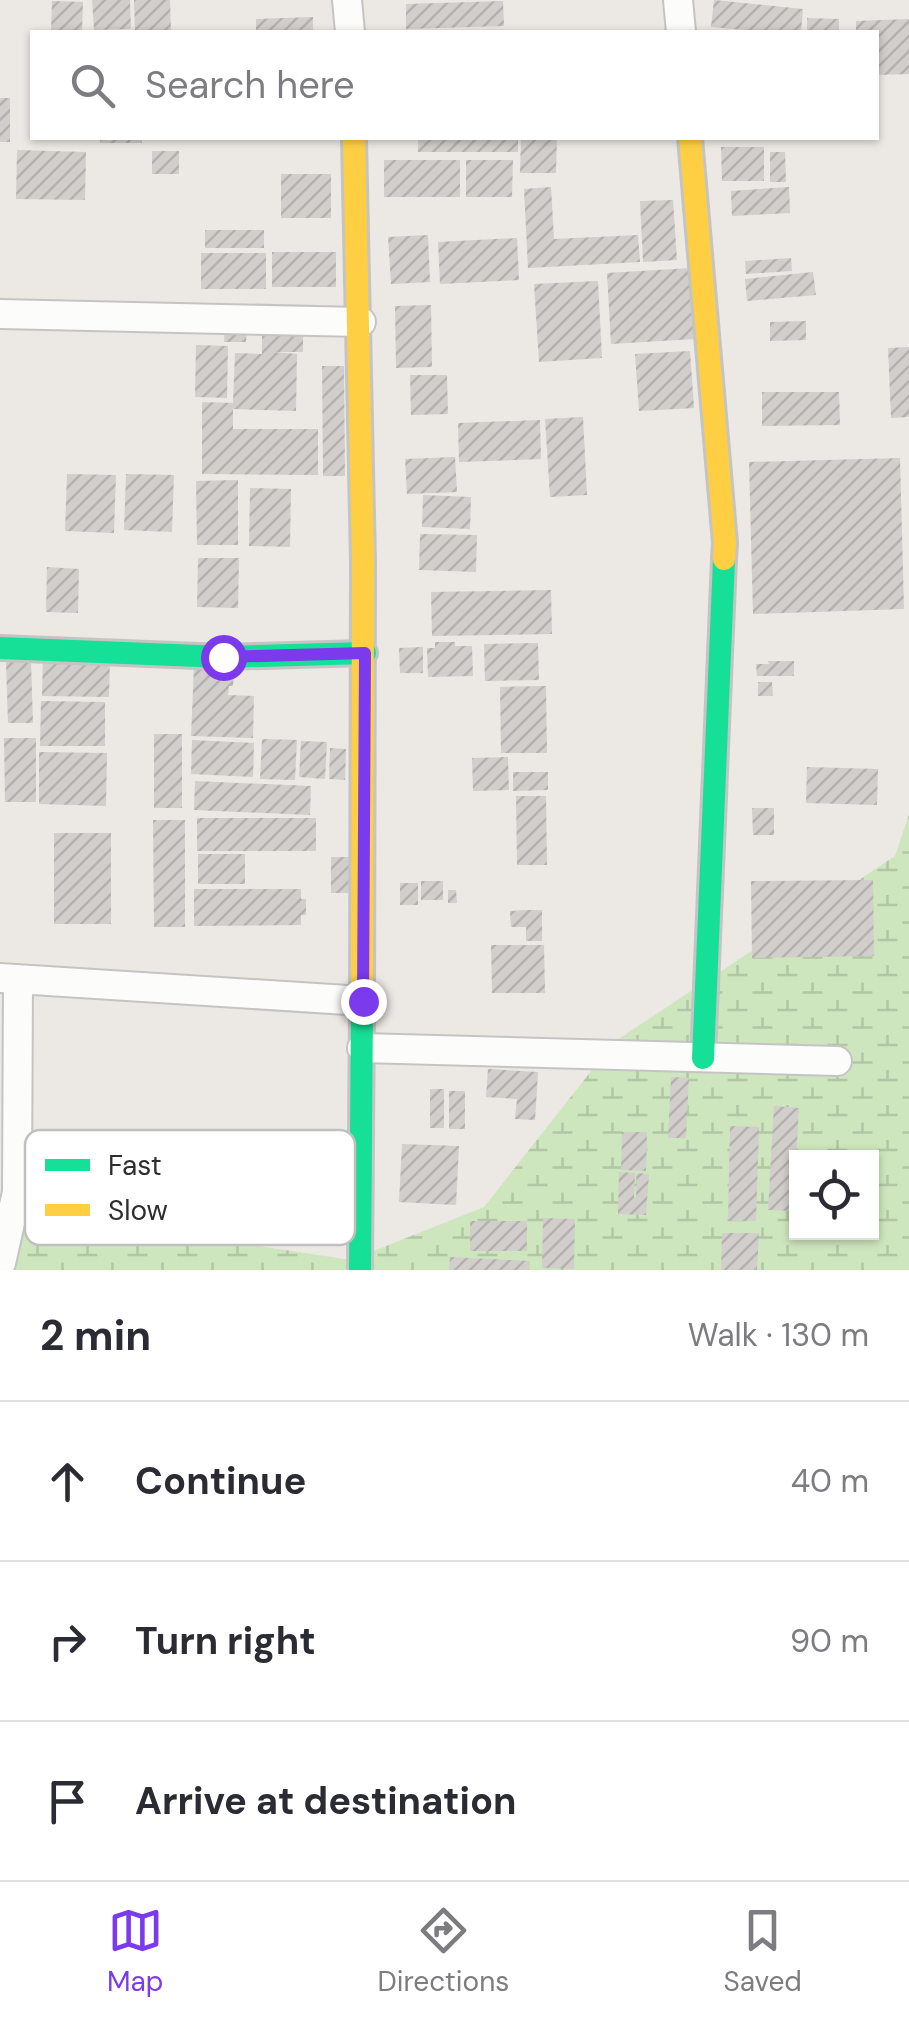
<!DOCTYPE html>
<meta charset="utf-8">
<style>
:root{--surface:#fff;--page:#f7f7f7;--text:#2b2b33;--muted:#7c7c81;--line:#e1e1e2;--accent:#7c3aed}
body{margin:0;font-family:"DM Sans",sans-serif;background:var(--page);color:var(--text)}
.controls{position:absolute;right:30px;bottom:30px;display:grid;overflow:hidden;border-radius:0px;box-shadow:0 2px 8px #0004}
.controls button{width:90px;height:90px;display:grid;place-items:center;padding:0;border:0;border-bottom:2px solid var(--line);background:var(--surface);color:var(--text);font:50px sans-serif}
.stop{position:absolute;width:30px;height:30px;margin:-22px;border:8px solid #7c3aed;border-radius:50%;background:#fff}
.stop.end{background:#7c3aed;border-color:#fff;box-shadow:0 2px 10px #0008}
.list{margin:0;padding:0;list-style:none}
h2{display:flex;justify-content:space-between;align-items:center;height:130px;margin:0;padding:0 40px;font-size:42px}
h2 small{font-size:32px;font-weight:400;color:var(--muted)}
.list li{display:grid;grid-template-columns:65px 1fr auto;gap:30px;align-items:center;box-sizing:border-box;height:160px;padding:0 40px;border-top:2px solid var(--line)}
.list b{display:block;font-size:38px;white-space:nowrap}
.list em{font-size:32px;font-style:normal;color:var(--muted)}
.icon{flex:none;width:55px;height:55px;fill:none;stroke:currentColor;stroke-width:2;stroke-linecap:round;stroke-linejoin:round}
.map{position:relative;flex:none;width:909px;height:1270px;overflow:hidden}
.search{position:absolute;background:var(--surface);box-shadow:0 2px 8px #0004;left:30px;right:30px;top:30px;height:110px;display:flex;align-items:center;gap:25px;box-sizing:border-box;padding:0 35px;border-radius:0px;color:var(--muted);font-size:38px}
.sheet{height:610px;background:var(--surface)}
nav{display:flex;justify-content:space-around;align-items:center;box-sizing:border-box;height:140px;border-top:2px solid var(--line);background:var(--surface);font-size:28px;color:var(--muted)}
nav a{display:grid;justify-items:center;gap:5px}
nav .on{color:var(--accent)}
.map>svg:first-child{display:block}
.wetland{fill:url(#wetland-marsh);fill-rule:evenodd}
.building{fill:url(#building-hatch)}
.lines{fill:none;stroke-linecap:round;stroke-linejoin:round}
.street-casing{stroke:#c5c4c5;stroke-width:32}
.fast-casing{stroke:#c5c4c5;stroke-width:28}
.slow-casing{stroke:#c5c4c5;stroke-width:28}
.street{stroke:#fcfcfb;stroke-width:28}
.fast{stroke:#16e098;stroke-width:22}
.slow{stroke:#ffcf43;stroke-width:22}
.route{stroke:#7c3aed;stroke-width:12}
.key{fill:#fff;stroke:#c0c0c0;stroke-width:2.5}
.key-label{font-size:28px;fill:#2e2e2e}
</style>
<div class="map">
<svg width="909" height="1270" viewBox="0 0 909 1270">
<defs>
<pattern id="wetland-marsh" width="20" height="14" patternUnits="userSpaceOnUse" patternTransform="scale(2.5)"><rect width="20" height="14" fill="#cee6be"/><path d="M1 5h8M5 5V1M11 12h8M15 12V8" fill="none" stroke="#b1c6a4"/></pattern>
<pattern id="building-hatch" width="6" height="6" patternUnits="userSpaceOnUse" patternTransform="scale(2.5)"><rect width="6" height="6" fill="#d1cecb"/><path d="M-1 1l2-2M0 6l6-6M5 7l2-2" fill="none" stroke="#b4b1af"/></pattern>
</defs>
<rect width="100%" height="100%" fill="#ece8e4"/>
<path class="wetland" d="M909 814V1270H0V1198L33 1212 351 1260 484 1207 614 1042 895 856ZM796 1158H872V1232H796Z"/>
<path class="building" d="M92 0H130L131 29 94 30Z
M134 0H170L171 32H135Z
M714 0 803 9 801 32H767L711 27Z
M52 1 83 2 82 32H51Z
M503 1 504 26 406 29V4Z
M313 17V32H256V19Z
M807 18 839 19V32H807Z
M909 19V74L876 75V32H856V21Z
M0 98H10V142H0Z
M100 138H142V143H100Z
M418 138H518V152H418Z
M521 138H557L556 173H520Z
M721 147H764V181H722Z
M17 150 86 152 85 200 16 199Z
M152 151H179V174H152Z
M770 152H785L786 182H770Z
M384 160H460V197H384Z
M466 160H513L512 197H466Z
M281 174H331V218H281Z
M551 187 554 239 638 235 640 262 528 268 524 189Z
M789 187 790 213 732 216 731 191Z
M673 200 677 260 643 262 640 201Z
M205 230H264V248H205Z
M428 235 430 282 391 284 388 237Z
M517 238 519 280 440 284 438 242Z
M272 252H336V287H272Z
M201 253H266V289H201Z
M791 258 792 271 746 274 745 261Z
M691 268 695 339 611 344 607 273Z
M813 272 816 295 747 301 745 279Z
M598 281 602 358 539 362 534 284Z
M431 305 432 367 396 368 395 306Z
M806 321V340L770 341V322Z
M262 325H303V352H273L297 354 296 411 233 409V429H318V475L202 474V402L233 403 235 353 262 354Z
M225 326 247 327 246 342H224Z
M196 345 228 346 227 398 195 397Z
M909 347V417L891 418 888 348Z
M690 351 694 408 639 411 635 354Z
M322 366H344L345 476H323Z
M410 375H447L448 414 411 415Z
M762 392H839L840 425 762 426Z
M583 417 587 495 550 497 545 419Z
M540 420 541 459 459 462 458 423Z
M455 457 457 492 407 494 405 459Z
M900 458 904 609 753 614 749 462Z
M67 474 116 475 114 533 65 531Z
M126 474 174 475 172 532 124 530Z
M238 480V545H197L196 481Z
M250 488 291 489 290 547 249 546Z
M423 495 471 497 470 529 422 527Z
M420 534 477 535 476 572 419 570Z
M198 558H239L238 608 197 607Z
M47 567 79 569 78 613 46 612Z
M551 590 552 634 432 636 431 592Z
M435 642H455V646H472L473 676 428 677 427 648H435Z
M538 643 539 680 485 681 484 644Z
M423 647V673H400L399 648Z
M43 657 110 659 109 697 42 696Z
M768 661H794V676H757L756 664H769Z
M6 662H31L33 723H8Z
M194 666 234 668 233 686H229L228 695 254 696 253 738 191 736Z
M758 682H772L773 696H758Z
M546 686 547 753H501L500 687Z
M41 701 105 702V746H40Z
M154 734H182V808H154Z
M4 738H36V802H5Z
M262 739 297 740 295 780 260 779Z
M192 740 254 743 253 777 191 774Z
M301 741 327 742 325 779 299 777Z
M330 748 346 749 345 780 329 779Z
M39 752 107 753 106 806 39 804Z
M508 757 509 790 473 791 472 758Z
M807 767 878 769 877 805 806 803Z
M513 772H548V790L513 791Z
M195 781 311 786 310 815 194 810Z
M516 796H546L547 865H517Z
M752 808H774V835H753Z
M197 818H316V851H197Z
M153 820H185V927H154Z
M54 833H111V924H54Z
M198 854H245V884H198Z
M331 857H352V893H331Z
M873 880 874 956 752 958 751 881Z
M421 881H443V900H421Z
M400 883H418V905H400Z
M194 889H301V899H306V915H301V925L194 926Z
M448 890H456L457 903H448Z
M526 910H542V941H526V927H511L510 911Z
M491 945H544L545 993H492Z
M488 1069 538 1072 535 1120 515 1119 517 1099 486 1097Z
M671 1077 689 1078 686 1138H668Z
M430 1089H444V1128H430Z
M449 1091H465V1129H449Z
M774 1106 799 1108 793 1211 768 1210Z
M730 1126 759 1127 756 1221H728Z
M622 1132H647L646 1171 621 1170Z
M402 1144 459 1146 456 1205 399 1202Z
M619 1172 635 1173 634 1197 636 1198 637 1173 649 1174 646 1215 618 1214Z
M543 1218 575 1219 574 1269 542 1268Z
M470 1221H527V1251H470Z
M722 1233H759L757 1270H721Z
M450 1257 530 1261 529 1270H449Z"/>
<g class="lines">
<defs>
<path id="street" d="M347 0 350 32
M678 0 681 32
M0 314 361 322
M0 978 363 1001
M362 1048 837 1061
M1 1263 17 1192 18 979"/>
<path id="fast" d="M0 648 223 657 365 653
M703 1058 724 559
M360 1270 362 1007"/>
<path id="slow" d="M354 138 363 562 362 1007
M690 138 725 543 724 559"/>
</defs>
<use href="#street" class="street-casing"/>
<use href="#fast" class="fast-casing"/>
<use href="#slow" class="slow-casing"/>
<use href="#street" class="street"/>
<use href="#fast" class="fast"/>
<use href="#slow" class="slow"/>
</g>
<g class="lines">
<path class="route" d="M223 657 365 653 363 1001"/>
</g>
<rect x="25" y="1130" width="330" height="115" rx="15" class="key"/>
<rect x="45" y="1159" width="45" height="12" fill="#16e098"/>
<rect x="45" y="1204" width="45" height="12" fill="#ffcf43"/>
<g class="key-label">
<text x="108" y="1175">Fast</text>
<text x="108" y="1220">Slow</text>
</g>
</svg>
<div class="controls">
<button><svg class="icon" aria-label="locate" viewBox="0 0 24 24"><circle cx="12" cy="12" r="6"/><path d="M12 2v4M12 18v4M2 12h4M18 12h4"/></svg></button>
</div>
<div class="stop" style="left:223px;top:657px"></div>
<div class="stop end" style="left:363px;top:1001px"></div>
<div class="search"><svg class="icon" aria-label="search" viewBox="0 0 24 24"><circle cx="10" cy="10" r="6"/><path d="M15 15l6 6"/></svg>Search here</div>
</div>
<section class="sheet">
<h2>2 min<small>Walk · 130 m</small></h2>
<ul class="list">
<li><svg class="icon" aria-label="ahead" viewBox="0 0 24 24"><path d="M12 20V5M6 11l6-6 6 6"/></svg><div><b>Continue</b></div><em>40 m</em></li>
<li><svg class="icon" aria-label="right" viewBox="0 0 24 24"><path d="M7 20v-9h11M14 6l5 5-5 5"/></svg><div><b>Turn right</b></div><em>90 m</em></li>
<li><svg class="icon" aria-label="arrive" viewBox="0 0 24 24"><path d="M6 21V4h12l-3 4 3 4H6"/></svg><div><b>Arrive at destination</b></div></li>
</ul>
</section>
<nav>
<a class="on"><svg class="icon" aria-label="map" viewBox="0 0 24 24"><path d="M3 6l6-2 6 2 6-2v14l-6 2-6-2-6 2zM9 4v14M15 6v14"/></svg>Map</a>
<a><svg class="icon" aria-label="directions" viewBox="0 0 24 24"><path d="M12 3l9 9-9 9-9-9zM9 14v-3h6M13 9l2 2-2 2"/></svg>Directions</a>
<a><svg class="icon" aria-label="saved" viewBox="0 0 24 24"><path d="M7 4h10v16l-5-4-5 4z"/></svg>Saved</a>
</nav>
